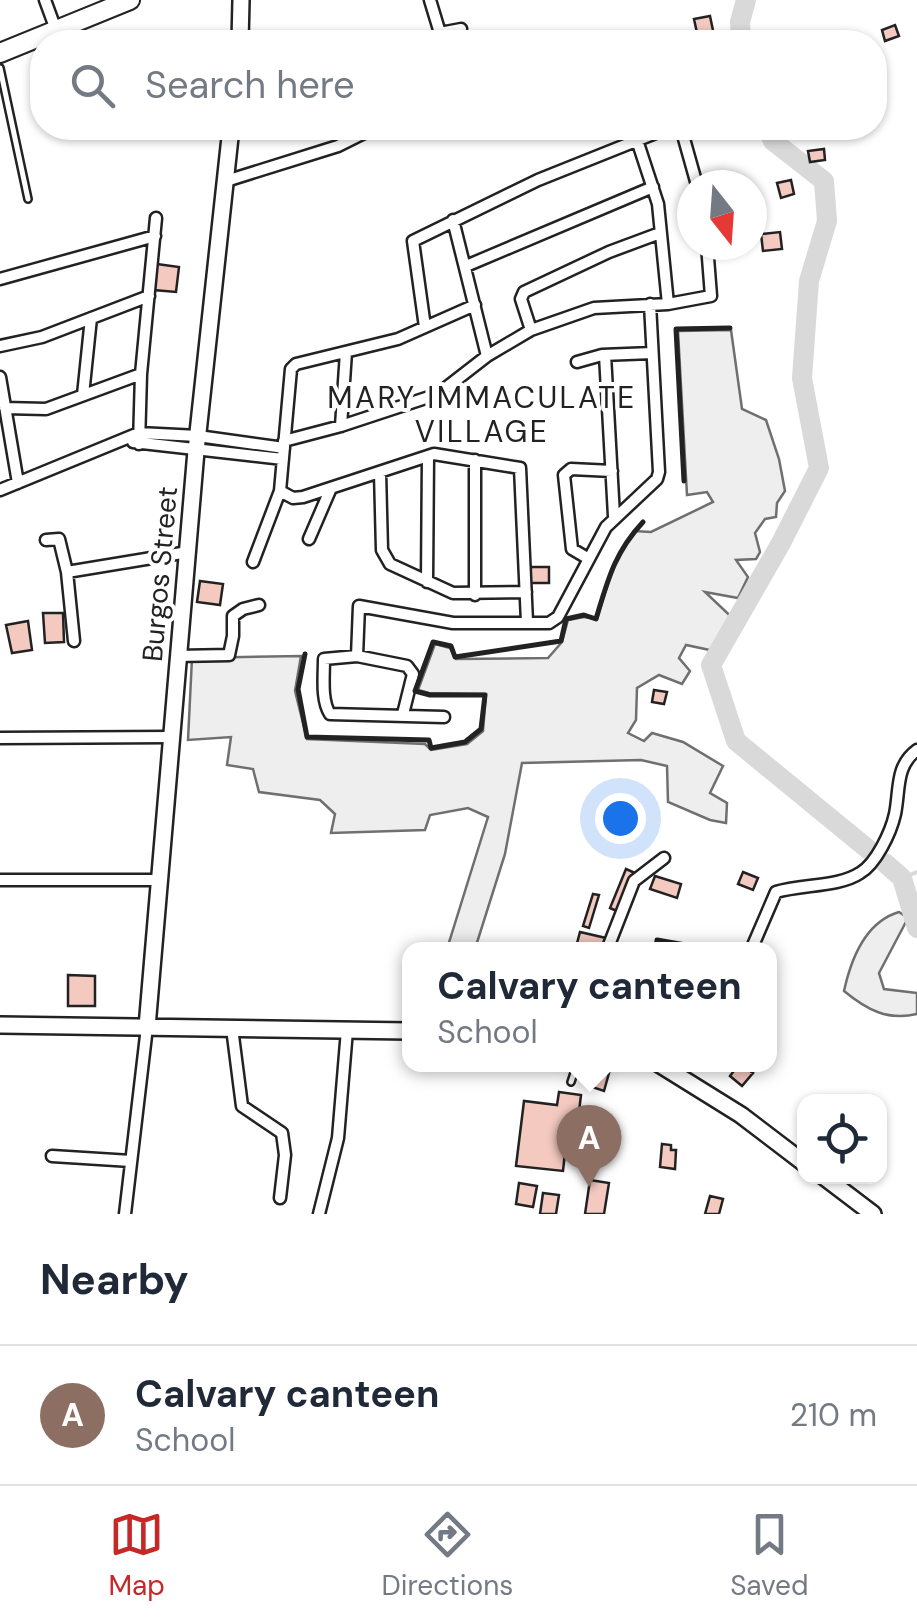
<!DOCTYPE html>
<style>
:root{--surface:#fff;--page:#f6f6f7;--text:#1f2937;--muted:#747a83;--line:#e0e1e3;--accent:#c62828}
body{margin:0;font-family:"DM Sans",sans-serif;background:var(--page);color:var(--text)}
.controls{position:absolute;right:30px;bottom:30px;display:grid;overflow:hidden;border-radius:20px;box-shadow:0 2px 8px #0004}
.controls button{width:90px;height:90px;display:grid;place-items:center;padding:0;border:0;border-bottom:2px solid var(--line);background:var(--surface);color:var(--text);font:50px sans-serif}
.compass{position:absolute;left:677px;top:170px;width:90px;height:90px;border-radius:50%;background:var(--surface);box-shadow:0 2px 8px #0004;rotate:163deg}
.you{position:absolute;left:620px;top:818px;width:35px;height:35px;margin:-25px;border:8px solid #fff;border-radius:50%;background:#1a73e8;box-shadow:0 0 0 15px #1a73e833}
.badge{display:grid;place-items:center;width:65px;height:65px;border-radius:50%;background:var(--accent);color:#fff;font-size:32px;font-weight:700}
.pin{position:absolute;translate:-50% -82px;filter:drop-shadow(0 2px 5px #0008)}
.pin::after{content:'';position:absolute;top:52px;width:35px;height:30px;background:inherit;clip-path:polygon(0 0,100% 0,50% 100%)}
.popup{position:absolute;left:402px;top:942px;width:375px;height:130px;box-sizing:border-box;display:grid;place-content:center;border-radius:20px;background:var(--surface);filter:drop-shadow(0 2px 8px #0005);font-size:32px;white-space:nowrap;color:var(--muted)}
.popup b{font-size:38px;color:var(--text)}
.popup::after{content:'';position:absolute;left:50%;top:100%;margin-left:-20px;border:20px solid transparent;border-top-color:var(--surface)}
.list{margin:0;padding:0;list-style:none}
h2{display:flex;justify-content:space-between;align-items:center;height:130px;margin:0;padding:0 40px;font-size:42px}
h2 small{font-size:32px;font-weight:400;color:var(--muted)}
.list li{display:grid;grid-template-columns:65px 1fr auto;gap:30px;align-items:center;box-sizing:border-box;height:140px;padding:0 40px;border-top:2px solid var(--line)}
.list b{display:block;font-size:38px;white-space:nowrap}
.list p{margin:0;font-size:32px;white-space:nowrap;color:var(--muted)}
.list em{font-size:32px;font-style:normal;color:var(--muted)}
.icon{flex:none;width:55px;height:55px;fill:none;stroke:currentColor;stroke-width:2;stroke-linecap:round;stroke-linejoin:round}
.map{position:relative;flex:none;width:917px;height:1214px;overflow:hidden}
.search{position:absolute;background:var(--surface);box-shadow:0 2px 8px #0004;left:30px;right:30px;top:30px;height:110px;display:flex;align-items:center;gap:25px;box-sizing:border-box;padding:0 35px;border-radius:40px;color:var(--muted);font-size:38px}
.sheet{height:270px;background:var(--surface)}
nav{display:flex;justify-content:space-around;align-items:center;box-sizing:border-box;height:140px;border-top:2px solid var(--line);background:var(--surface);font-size:28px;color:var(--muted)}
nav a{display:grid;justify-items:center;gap:5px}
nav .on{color:var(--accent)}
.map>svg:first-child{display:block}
.green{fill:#eee;stroke:#6f6f6f;stroke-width:2.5}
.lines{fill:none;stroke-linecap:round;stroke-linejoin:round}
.stream{stroke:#d9d9d9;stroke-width:4}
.river{stroke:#d9d9d9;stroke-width:20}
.building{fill:#f3c9c0;stroke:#222;stroke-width:2.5}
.lane-casing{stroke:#222;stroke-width:10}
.street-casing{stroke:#222;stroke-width:15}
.secondary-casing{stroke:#222;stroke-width:20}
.primary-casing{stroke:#222;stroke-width:22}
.lane{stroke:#fff;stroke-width:5}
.street{stroke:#fff;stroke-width:10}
.secondary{stroke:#fff;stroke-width:15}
.primary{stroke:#fff;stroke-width:18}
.wall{stroke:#222;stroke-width:5}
.labels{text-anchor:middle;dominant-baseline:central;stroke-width:8;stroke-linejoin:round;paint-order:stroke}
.street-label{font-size:28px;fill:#222;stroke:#fff}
.neighbourhood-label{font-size:30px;letter-spacing:2.5px;fill:#222;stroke:#fff}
</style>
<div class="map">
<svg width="917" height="1214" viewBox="0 0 917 1214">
<rect width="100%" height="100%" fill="#fff"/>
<path class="green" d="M731 330 742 409 766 420 779 459 785 491 777 503 776 517 765 519 755 533 760 552 756 559 736 560 748 577 738 598 705 592 741 626 724 653 686 645 679 658 690 671 682 684 659 675 637 688 636 720 628 733 644 741 652 733 683 742 723 766 710 793 727 803 726 823 710 820 668 802 667 766 641 760 522 763 505 854 475 949H447L488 817 468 808 430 815 425 830 331 833 335 814 320 800 259 792 253 769 227 765 231 737 188 740 192 658 301 656 295 691 307 739 425 744 431 750 467 744 483 731 486 694 429 693 418 690 435 644 450 648 456 659 548 658 562 642 568 620 584 617 597 619 614 564 634 531 651 532 713 502 707 492 687 495 678 331Z
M899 912 908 918 879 973 884 989 917 993V1014C888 1021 867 1010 844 991 851 959 865 922 899 912Z"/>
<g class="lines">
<path class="stream" d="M902 878 917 872"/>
<path class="river" d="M741 42 740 22 746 0
M767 128 773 141 824 181 827 221 809 281 802 378 819 468 781 543 711 665 736 741 869 850
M885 863 902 878 917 928"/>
</g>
<path class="building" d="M710 16 715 40 699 42 694 19Z
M895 25 899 36 885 41 882 30Z
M824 149 825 160 810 162 808 151Z
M791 180 794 194 781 198 777 183Z
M780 232 782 249 763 251 761 234Z
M157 264 179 267 176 292 154 290Z
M531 567H549V583H530Z
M200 581 223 584 220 605 197 602Z
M43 613H63L64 642 45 643Z
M28 621 32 650 12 653 6 625Z
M654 690 667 692 664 704 652 702Z
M626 869 635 873 619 912 610 908Z
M743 872 758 878 753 890 738 884Z
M655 876 681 884 677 898 650 889Z
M593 894 599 895 589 928 583 926Z
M580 932 606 938 603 950 576 947Z
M68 975 95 976V1006H68Z
M739 1064 753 1073 742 1086 730 1076Z
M596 1070 609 1073 604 1091 592 1087Z
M559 1092 581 1095 574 1154 565 1153 563 1171 516 1166 524 1101 557 1105Z
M662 1144 671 1145V1150H676L675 1169 660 1167Z
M590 1180 609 1183 604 1214H585Z
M519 1183 537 1186 533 1207 516 1204Z
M543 1193 559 1195 556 1214H540Z
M710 1196 723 1199 719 1214H705Z"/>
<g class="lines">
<defs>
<path id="lane" d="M0 68 28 199
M571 1082 577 1064"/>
<path id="street" d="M45 0 56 30
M430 0 440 33 461 29
M681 128 697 185
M637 140 658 204 668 304
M226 181 338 146 374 128
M453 220 487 356
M466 266 653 187
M0 279 155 236
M425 327 413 241 538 180 668 128
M531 330 521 299 524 292 609 252 660 233
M0 346 42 337 149 296
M605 355 614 516
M577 362 602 355 652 353
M0 377 18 483
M83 395 91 318
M5 408 46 409 141 374
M341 426 346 352
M284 441 341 426 438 394 487 356 531 330 594 308 668 304 711 296 707 245
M133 442 283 459
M139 444 141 374 156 218
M380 472 382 550 390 564 453 593 526 592
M0 490 139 433 198 436 284 448
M280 491 293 498 303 497 434 454 520 468 527 622
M309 539 331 488
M46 540 59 539 67 572 74 641
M589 559 572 549 564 475 571 469 612 471
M253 562 280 491 291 369 296 364 398 339 475 305
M67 572 188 552
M427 582 428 456
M475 595V460
M177 656 229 655 233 636V616L243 609 259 605
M357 656 359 606 453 623H549L558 617 606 527 657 479 659 472 650 304
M403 714 413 674 407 666 357 656 324 659C324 677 321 700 330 714L444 717
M0 738 171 737
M0 880H160
M607 950 634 881 664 858
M751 950 776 892C802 884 839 887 860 873 876 864 891 832 895 814 900 790 895 766 917 750
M232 1028 242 1106 282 1133 285 1155 280 1198
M52 1156 131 1161
M125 1214 147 1027
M319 1214 338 1138 347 1030"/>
<path id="secondary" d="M240 42 241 0
M0 1025 409 1031
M147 1027 196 451 231 128
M659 1064 741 1115 804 1163
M823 1176 873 1214"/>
<path id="primary" d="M0 53 130 0"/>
</defs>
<use href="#lane" class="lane-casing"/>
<use href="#street" class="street-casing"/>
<use href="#secondary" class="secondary-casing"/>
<use href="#primary" class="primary-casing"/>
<use href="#lane" class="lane"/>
<use href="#street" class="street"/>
<use href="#secondary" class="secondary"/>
<use href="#primary" class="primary"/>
<path class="wall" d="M684 481 676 329 730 328
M305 654 298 689 307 737 429 740 431 748 465 742 481 729 485 695H430L415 691 433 642 451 646 455 657 561 641 566 619 584 615 596 619C608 579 615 552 643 522
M656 950 657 940 697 947"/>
</g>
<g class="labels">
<g class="street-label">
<text transform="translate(160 574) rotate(-85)">Burgos Street</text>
</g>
<g class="neighbourhood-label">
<text x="482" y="397">MARY IMMACULATE<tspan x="482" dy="34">VILLAGE</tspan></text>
</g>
</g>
</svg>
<div class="controls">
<button><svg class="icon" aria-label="locate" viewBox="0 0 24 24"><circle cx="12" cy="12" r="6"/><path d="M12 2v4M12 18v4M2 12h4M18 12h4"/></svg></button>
</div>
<svg class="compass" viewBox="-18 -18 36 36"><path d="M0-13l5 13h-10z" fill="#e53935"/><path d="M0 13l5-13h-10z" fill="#747a83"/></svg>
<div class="you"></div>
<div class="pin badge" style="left:589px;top:1187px;background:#8d6e63">A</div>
<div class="popup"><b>Calvary canteen</b>School</div>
<div class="search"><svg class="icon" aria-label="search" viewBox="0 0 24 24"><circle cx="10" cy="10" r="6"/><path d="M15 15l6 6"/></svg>Search here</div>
</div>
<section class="sheet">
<h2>Nearby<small></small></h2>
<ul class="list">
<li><span class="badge" style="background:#8d6e63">A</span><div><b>Calvary canteen</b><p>School</p></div><em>210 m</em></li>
</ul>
</section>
<nav>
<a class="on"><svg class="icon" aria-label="map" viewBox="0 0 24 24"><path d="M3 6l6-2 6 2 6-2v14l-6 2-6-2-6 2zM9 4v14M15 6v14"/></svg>Map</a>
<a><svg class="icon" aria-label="directions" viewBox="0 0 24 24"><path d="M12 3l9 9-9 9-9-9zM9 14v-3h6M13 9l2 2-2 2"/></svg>Directions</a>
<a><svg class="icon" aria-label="saved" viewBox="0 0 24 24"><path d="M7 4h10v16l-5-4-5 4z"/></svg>Saved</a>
</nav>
